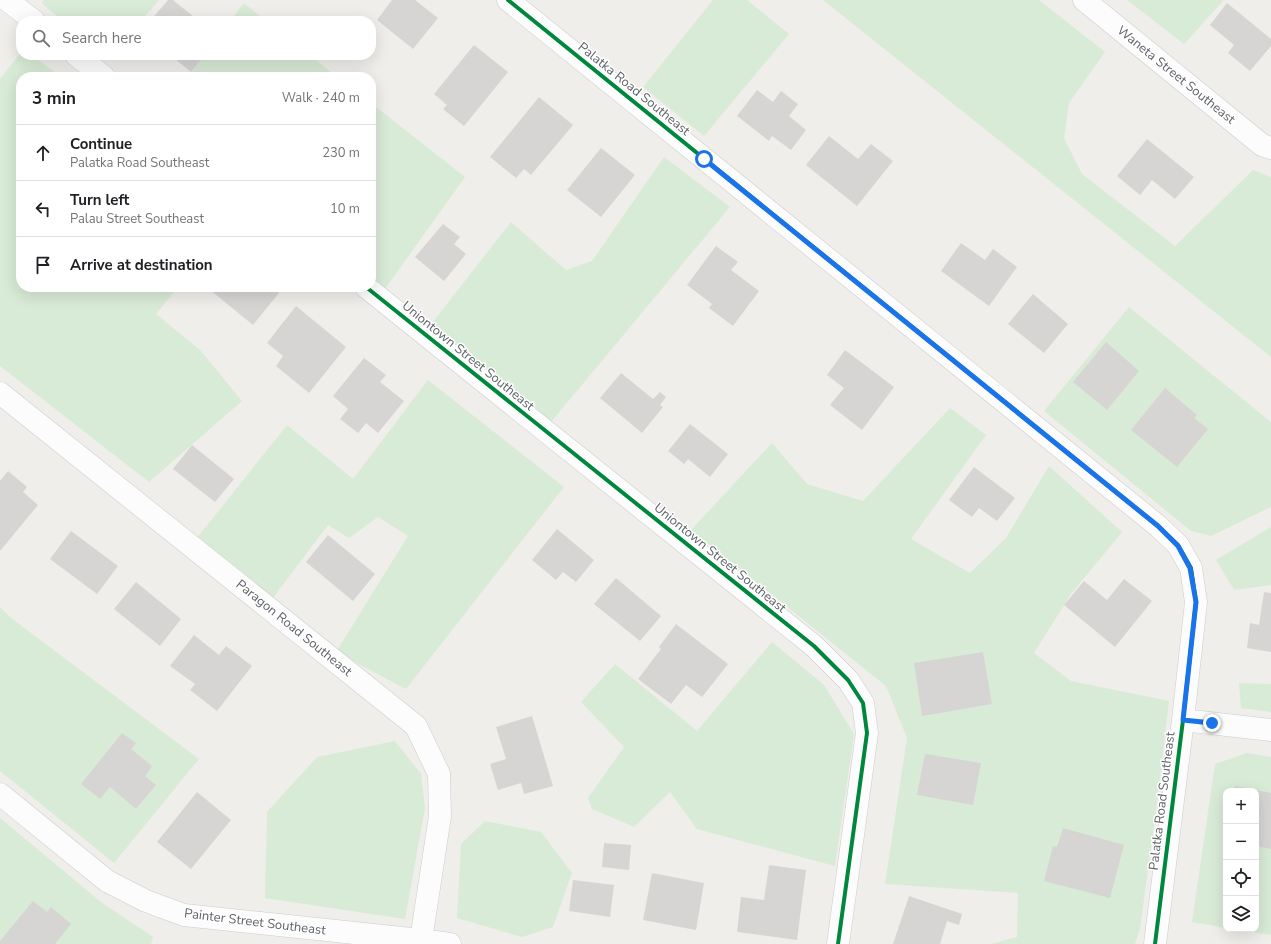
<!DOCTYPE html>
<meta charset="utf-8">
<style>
:root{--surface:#fff;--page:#f2f2f2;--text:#202124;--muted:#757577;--line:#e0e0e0}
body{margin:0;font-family:"Nunito Sans",sans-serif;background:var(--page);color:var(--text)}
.controls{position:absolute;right:12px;bottom:12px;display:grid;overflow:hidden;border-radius:8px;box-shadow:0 4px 16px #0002}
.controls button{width:36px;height:36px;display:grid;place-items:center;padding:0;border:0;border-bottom:1px solid var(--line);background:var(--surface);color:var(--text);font:20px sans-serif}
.stop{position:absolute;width:12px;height:12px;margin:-9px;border:3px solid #1a73e8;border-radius:50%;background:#fff}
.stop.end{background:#1a73e8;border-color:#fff;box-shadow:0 1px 4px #0008}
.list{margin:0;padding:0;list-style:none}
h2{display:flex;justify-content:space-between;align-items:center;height:52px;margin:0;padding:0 16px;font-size:17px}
h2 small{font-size:13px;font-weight:400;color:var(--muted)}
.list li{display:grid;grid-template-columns:26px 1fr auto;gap:12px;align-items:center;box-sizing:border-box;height:56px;padding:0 16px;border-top:1px solid var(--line)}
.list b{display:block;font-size:15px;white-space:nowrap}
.list p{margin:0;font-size:13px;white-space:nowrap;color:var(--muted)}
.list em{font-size:13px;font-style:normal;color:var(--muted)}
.icon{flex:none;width:22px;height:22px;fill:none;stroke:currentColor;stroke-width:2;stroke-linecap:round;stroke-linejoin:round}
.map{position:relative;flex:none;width:1271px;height:944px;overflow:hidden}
.search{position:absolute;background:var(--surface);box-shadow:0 4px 16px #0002;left:16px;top:16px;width:360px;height:44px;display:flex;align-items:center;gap:10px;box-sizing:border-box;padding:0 14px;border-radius:16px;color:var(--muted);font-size:15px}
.panel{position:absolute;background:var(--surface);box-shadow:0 4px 16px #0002;left:16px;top:72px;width:360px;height:220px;border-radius:16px}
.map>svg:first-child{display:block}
.green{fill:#d8ebd6}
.building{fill:#d6d5d3}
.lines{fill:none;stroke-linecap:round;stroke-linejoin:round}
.minor-casing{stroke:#cbcccc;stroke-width:23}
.minor{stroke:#fdfcfc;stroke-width:22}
.cycleway-casing{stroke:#fff;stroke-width:6}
.cycleway{stroke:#00873e;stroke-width:4}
.route{stroke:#1a73e8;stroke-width:5}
.labels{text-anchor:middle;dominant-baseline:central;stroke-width:3;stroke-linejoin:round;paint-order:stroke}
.street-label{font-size:13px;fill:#5f6368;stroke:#fff}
</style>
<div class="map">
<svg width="1271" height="944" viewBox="0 0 1271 944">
<rect width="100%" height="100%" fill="#efeeea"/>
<path class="green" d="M44 0H159L141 21H62L42 3Z
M713 0H747L789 34 704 136 643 87Z
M823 0H1039L1105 52 1069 103 1064 138 1082 174 1175 246 1253 170 1271 177V357Z
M1127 0H1224L1184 44Z
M244 3 266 21H230Z
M21 52V55H31L62 77H21V287H178L156 314 200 350 242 401 149 482 0 366V79Z
M204 55H310L337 77H188Z
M371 103 465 177 382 293 371 284Z
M664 157 730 207 551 422 432 323 511 222 566 270 592 261Z
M1129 307 1271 422V507L1211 536 1191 531 1044 411Z
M428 380 564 487 406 689 336 652 408 536 378 517 349 538 328 525 272 599 197 538 287 425 353 479Z
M950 408 986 435 911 539 970 573 1006 538 1049 466 1122 532 1071 594 1034 653 1071 681 1169 701 1157 803 1140 929 1135 944H991L1017 937 1018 893 885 884 907 738 886 686 691 530 772 443 807 484 863 501Z
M1271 527V585L1234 590 1216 560Z
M0 607 11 618 199 759 114 863 0 771Z
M772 642 824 685 854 734 835 866 697 829 670 792 634 827 592 809 588 798 624 747 581 702 615 664 697 731Z
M1239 683 1271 684V712L1241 708Z
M395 741 421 774 425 808 405 919 265 898 267 812 317 757Z
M1247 753 1271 757V935L1234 929H1256V791H1226V928L1192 922 1215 764Z
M0 818 101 902 153 937 151 944H0Z
M485 821 541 832 572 873 553 927 522 937 457 918 461 844Z"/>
<path class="building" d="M168 0H173L194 17 191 21H150Z
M392 0H415L438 18 413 49 377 20Z
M1227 3 1271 39V46L1250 71 1228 53 1234 45 1210 25Z
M474 45 508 72 464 126 443 109 447 105 434 94Z
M170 55H205L191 72Z
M757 90 773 102 781 91 798 104 789 116 806 130 791 150 772 136 769 141 737 116Z
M539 97 573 125 531 175 524 169 516 178 490 157Z
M829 136 858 159 871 144 893 161 857 206 806 165Z
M1147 139 1194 177 1175 199 1152 180 1140 195 1117 176Z
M601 148 635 175 601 217 567 190Z
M443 224 460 237 454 244 466 254 444 281 415 257Z
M961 243 985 260 993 249 1017 267 989 306 941 271Z
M716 246 738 262 731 270 759 291 733 326 709 308 712 304 687 285Z
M210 287H271L279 293 253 325 209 289Z
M1033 294 1068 324 1044 353 1008 324Z
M296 306 346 347 309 393 276 366 283 356 267 343Z
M1106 342 1139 371 1107 410 1073 382Z
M845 350 894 387 862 430 830 405 844 388 827 375Z
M364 358 386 375 380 382 404 401 378 433 366 423 358 433 340 419 348 409 333 396Z
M621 373 653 399 660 392 666 397 660 405 663 407 642 433 600 398Z
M1165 388 1197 415 1194 418 1208 429 1177 467 1131 430Z
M690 424 728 454 710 477 688 459 684 464 668 451Z
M192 445 234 479 215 502 173 469Z
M974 467 1015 498 997 521 979 508 972 517 949 500Z
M8 471 27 487 23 492 38 505 0 551V481Z
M557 529 594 560 576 582 563 572 556 580 532 560Z
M71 531 118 566 97 594 50 559Z
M328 535 375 574 353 601 306 562Z
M616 578 661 616 640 641 594 604Z
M1124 579 1152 601 1115 647 1064 605 1084 581 1107 600Z
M136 582 181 619 160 646 114 609Z
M1264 592 1271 593V652L1247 648 1250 623 1259 625Z
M676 624 728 664 702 697 686 685 671 704 638 679 661 649 659 647Z
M194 635 219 655 226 646 252 666 217 711 190 690 195 684 170 666Z
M983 652 992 704 922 716 914 663Z
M532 716 553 786 524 794 521 783 498 790 490 764 506 759 496 727Z
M122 733 136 743 131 749 152 766 145 776 156 785 136 809 110 787 100 799 81 784Z
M925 754 981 763 973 805 917 795Z
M1235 786 1256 790 1255 791H1234Z
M1256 790 1271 793V849L1256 846Z
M197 792 231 820 191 869 157 842Z
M1063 828 1124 845 1110 898 1044 881 1053 846 1057 847Z
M604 843 631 845 629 870 602 867Z
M769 865 806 870 797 940 737 932 741 897 764 900Z
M652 873 704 883 696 930 643 920Z
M573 880 614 885 610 917 569 911Z
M909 896 962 914 959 925 947 921 940 944H893Z
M33 901 47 912 51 907 71 924 55 944H0V941Z"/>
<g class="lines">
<defs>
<path id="minor" d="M7 0 34 21
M508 0 1158 526 1178 545 1191 568 1196 602 1183 720 1155 944
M1084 0 1262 145 1271 148
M76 55 104 77
M366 287 814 646 848 680 863 703 867 733 838 944
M0 393 416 726 439 774 440 816 421 940
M1183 720 1271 730
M0 794 107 881 146 901 184 915 421 940 450 944"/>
</defs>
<use href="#minor" class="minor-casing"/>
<use href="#minor" class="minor"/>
<defs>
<path id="cycleway" d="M508 0 1158 526 1178 545 1191 568 1196 602 1183 720 1155 944
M366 287 814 646 848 680 863 703 867 733 838 944"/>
</defs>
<use href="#cycleway" class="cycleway-casing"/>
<use href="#cycleway" class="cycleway"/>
</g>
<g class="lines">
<path class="route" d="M704 159 1158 526 1178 546 1190 568 1196 602 1183 720 1212 723"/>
</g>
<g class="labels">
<g class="street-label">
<text transform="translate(1176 75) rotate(39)">Waneta Street Southeast</text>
<text transform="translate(634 89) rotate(39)">Palatka Road Southeast</text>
<text transform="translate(468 356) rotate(39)">Uniontown Street Southeast</text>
<text transform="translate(720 558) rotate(39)">Uniontown Street Southeast</text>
<text transform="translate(294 628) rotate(39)">Paragon Road Southeast</text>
<text transform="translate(1162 801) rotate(-83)">Palatka Road Southeast</text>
<text transform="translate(255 922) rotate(7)">Painter Street Southeast</text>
</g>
</g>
</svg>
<div class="controls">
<button>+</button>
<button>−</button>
<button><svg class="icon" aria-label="locate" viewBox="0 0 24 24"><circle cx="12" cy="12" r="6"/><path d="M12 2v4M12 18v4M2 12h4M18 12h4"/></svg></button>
<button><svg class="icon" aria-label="layers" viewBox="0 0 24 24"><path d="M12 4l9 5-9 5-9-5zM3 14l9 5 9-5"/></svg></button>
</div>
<div class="stop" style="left:704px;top:159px"></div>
<div class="stop end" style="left:1212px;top:723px"></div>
<div class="search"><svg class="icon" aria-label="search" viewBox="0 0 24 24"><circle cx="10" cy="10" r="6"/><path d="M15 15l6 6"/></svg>Search here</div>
<section class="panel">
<h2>3 min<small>Walk · 240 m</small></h2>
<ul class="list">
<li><svg class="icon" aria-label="ahead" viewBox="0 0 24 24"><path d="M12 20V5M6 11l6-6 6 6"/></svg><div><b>Continue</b><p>Palatka Road Southeast</p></div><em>230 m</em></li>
<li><svg class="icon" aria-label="left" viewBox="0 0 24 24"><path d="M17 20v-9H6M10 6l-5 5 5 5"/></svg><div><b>Turn left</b><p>Palau Street Southeast</p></div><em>10 m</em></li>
<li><svg class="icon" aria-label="arrive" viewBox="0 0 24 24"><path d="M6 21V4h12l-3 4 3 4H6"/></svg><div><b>Arrive at destination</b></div></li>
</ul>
</section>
</div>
